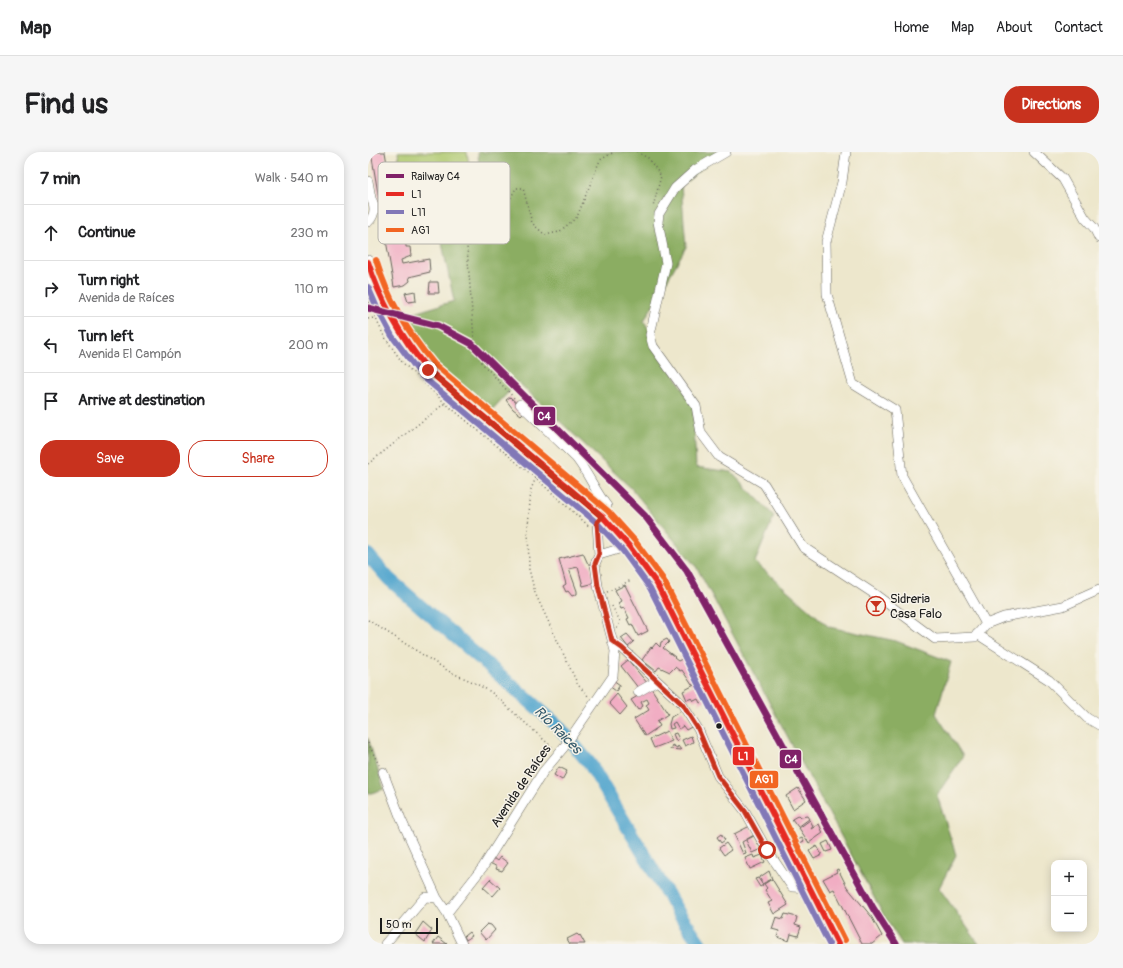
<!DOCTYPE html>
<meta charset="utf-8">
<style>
:root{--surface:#fff;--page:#f6f6f6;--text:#202124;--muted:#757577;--line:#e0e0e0;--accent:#c8321e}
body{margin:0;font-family:Pangolin,sans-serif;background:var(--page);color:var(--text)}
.controls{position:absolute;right:12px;bottom:12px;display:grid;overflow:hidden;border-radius:8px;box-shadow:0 2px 10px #0003}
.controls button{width:36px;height:36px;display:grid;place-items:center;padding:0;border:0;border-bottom:1px solid var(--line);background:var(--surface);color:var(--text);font:20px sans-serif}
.scale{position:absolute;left:12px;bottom:10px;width:58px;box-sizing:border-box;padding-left:4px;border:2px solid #1c1c1c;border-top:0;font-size:11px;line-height:14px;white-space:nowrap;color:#1c1c1c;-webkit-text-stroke:3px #f7f3e8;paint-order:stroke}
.stop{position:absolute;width:12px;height:12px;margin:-9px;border:3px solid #c8321e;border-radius:50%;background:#fff}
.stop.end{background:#c8321e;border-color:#fff;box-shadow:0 1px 4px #0008}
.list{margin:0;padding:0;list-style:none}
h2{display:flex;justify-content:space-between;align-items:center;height:52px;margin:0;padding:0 16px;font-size:17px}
h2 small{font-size:13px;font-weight:400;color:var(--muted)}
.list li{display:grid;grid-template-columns:26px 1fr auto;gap:12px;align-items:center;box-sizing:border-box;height:56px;padding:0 16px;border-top:1px solid var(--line)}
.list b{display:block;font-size:15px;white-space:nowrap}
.list p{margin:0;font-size:13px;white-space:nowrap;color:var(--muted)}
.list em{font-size:13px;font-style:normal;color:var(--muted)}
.actions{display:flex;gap:8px;padding:12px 16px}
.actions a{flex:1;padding:9px 0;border:1px solid var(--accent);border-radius:16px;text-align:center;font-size:14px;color:var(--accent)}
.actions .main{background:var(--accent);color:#fff}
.icon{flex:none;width:22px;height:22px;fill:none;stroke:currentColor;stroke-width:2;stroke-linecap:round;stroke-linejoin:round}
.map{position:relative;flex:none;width:731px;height:792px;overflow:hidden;border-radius:16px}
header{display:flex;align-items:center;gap:24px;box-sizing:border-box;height:56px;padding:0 20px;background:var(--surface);border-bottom:1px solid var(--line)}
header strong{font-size:19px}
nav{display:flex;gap:22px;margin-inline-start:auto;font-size:14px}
.intro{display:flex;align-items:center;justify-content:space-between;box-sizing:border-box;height:96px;padding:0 24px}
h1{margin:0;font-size:28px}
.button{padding:10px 18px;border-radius:16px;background:var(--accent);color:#fff;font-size:14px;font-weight:700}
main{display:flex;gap:24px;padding:0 24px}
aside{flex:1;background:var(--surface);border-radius:16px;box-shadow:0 2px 10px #0003}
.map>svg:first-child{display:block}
.green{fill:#afc96f;stroke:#667246}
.forest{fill:#8bad62;stroke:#54643f}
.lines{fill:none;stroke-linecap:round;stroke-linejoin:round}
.river{stroke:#53a6ce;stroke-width:14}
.building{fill:#f1adc3}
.street-casing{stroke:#65635a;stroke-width:10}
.primary-casing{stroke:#65635a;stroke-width:14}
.path{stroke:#65635a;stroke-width:1.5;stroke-dasharray:1 3;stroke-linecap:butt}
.street{stroke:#fff;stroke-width:9}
.primary{stroke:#fff;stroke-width:13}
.bus-1-casing{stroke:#f7f3e8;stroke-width:9}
.bus-2-casing{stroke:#f7f3e8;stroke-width:9}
.bus-3-casing{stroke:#f7f3e8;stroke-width:9}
.bus-1{stroke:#e62b24;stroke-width:6}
.bus-2{stroke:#8278b7;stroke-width:6}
.bus-3{stroke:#f26522;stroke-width:6}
.rail-1-casing{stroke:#f7f3e8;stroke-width:10}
.rail-1{stroke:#802168;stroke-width:7}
.route{stroke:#c8321e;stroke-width:5}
.bus-dot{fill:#1c1c1c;stroke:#f7f3e8;stroke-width:1.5}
.labels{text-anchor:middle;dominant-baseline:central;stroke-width:3;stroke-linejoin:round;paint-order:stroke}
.poi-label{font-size:13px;fill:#1c1c1c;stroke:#f7f3e8;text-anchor:start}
.street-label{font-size:13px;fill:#1c1c1c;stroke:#f7f3e8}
.water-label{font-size:14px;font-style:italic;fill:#355a6c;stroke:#f7f3e8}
.key{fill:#f7f3e8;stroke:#b5b2ab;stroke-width:1}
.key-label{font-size:11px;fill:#1c1c1c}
.line-badge{stroke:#f7f3e8;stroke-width:1.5}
.badge-label{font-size:11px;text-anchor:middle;font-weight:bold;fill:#fff}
</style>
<header>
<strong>Map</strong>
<nav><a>Home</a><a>Map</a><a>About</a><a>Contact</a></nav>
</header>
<div class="intro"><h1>Find us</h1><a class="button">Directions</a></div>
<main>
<aside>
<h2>7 min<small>Walk · 540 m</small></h2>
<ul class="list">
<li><svg class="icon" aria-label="ahead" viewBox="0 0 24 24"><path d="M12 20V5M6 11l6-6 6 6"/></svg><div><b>Continue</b></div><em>230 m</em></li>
<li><svg class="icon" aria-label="right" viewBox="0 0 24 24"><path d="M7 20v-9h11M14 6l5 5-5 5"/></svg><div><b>Turn right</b><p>Avenida de Raíces</p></div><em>110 m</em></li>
<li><svg class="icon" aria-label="left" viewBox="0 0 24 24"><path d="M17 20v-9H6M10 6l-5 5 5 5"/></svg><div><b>Turn left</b><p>Avenida El Campón</p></div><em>200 m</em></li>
<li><svg class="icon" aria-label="arrive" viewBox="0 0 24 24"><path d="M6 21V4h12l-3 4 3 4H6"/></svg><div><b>Arrive at destination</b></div></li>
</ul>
<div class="actions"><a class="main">Save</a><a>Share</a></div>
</aside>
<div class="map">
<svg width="731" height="792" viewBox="0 0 731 792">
<rect width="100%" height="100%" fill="#f7f3e8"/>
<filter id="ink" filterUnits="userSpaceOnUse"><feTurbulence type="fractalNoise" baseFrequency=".025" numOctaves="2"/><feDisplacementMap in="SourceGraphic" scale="8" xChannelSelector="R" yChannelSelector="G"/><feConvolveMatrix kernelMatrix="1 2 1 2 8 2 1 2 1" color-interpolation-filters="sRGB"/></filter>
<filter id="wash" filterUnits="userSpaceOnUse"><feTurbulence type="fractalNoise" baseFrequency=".012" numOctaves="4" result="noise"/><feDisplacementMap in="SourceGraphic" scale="16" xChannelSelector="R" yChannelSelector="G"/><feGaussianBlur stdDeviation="0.9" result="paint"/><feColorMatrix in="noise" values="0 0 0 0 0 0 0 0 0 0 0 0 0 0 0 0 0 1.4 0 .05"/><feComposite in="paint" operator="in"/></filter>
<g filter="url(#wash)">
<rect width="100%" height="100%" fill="#ede7cc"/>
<path class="green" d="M30 0H99L103 27 35 36Z"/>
<path class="forest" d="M110 0H354L313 33 318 95 276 169 325 254 328 315 364 320 406 364 387 410 461 475 528 489 583 510 568 562 595 604 569 643 588 703 571 736 611 792H534L516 764 329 416 263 336 150 230 121 261 65 217 29 166 86 149 73 86 112 31Z
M0 586 16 637 0 642Z"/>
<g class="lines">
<path class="river" d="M0 403 21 427 189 573 222 612 310 760 332 792"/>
</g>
<g id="blocks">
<path class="building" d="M3 0H17L23 35 27 34 29 43 22 45 29 44 33 66 51 62V77H37L38 95H42L43 104 33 108 34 112 61 107 62 120 41 125 42 129 37 133 26 135Z
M62 130H70L71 141H61Z
M47 139 48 149 40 150 37 141Z
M142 245 157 259 153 263 145 257 138 248Z
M215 401 220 412H222L227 431 215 434 210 415 201 417 209 439V442L204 444 200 439 198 440 195 434 198 432 191 407Z
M257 433 280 479 270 484 264 472 262 473 259 467 261 466 256 456 253 457 250 451 253 449 247 438Z
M259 482 266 490 260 495 253 486Z
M299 487 301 490 295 496 307 505 306 506 310 509 314 507 312 504 317 499 320 506 318 507 320 510 322 509 323 511 321 513 324 520 321 522 327 531 324 533 314 518 312 519 307 515 302 520 291 515 288 519 274 508 283 495 284 496 288 491 292 495 293 490Z
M260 508 280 532 271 537 253 514Z
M245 528 252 533 248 539 241 534Z
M332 530 341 547 332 551 330 547 326 549 324 546 319 548 315 539Z
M283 536 300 562 289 569 292 574 277 584 266 567 281 558 278 553 281 551 279 547 273 550 275 554 270 558 263 548Z
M249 542 259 555 252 563 241 551Z
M315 558 325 574 318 578 315 574 311 577 307 570 304 572 306 576 302 577 301 572 303 565Z
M299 579 304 589 286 596 282 587Z
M308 581 311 587 308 589 305 582Z
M323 584 325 590 317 594 314 588Z
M304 593 309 596 310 594 313 598 302 597Z
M191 615 199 619 194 628 186 623Z
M430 636 438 648 425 657 418 644Z
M431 663 433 665 439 664 441 667 430 675 424 667Z
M442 668 445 674 443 677 451 672 455 681 441 691 431 676Z
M382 674 386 683 374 690 378 701 375 702 366 682Z
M353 682 357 688 353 691 349 685Z
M386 684 393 697 384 701 378 688Z
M434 686 436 689 432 691 430 688Z
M460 689 464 698 458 700 454 692Z
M358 691 363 698 356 703 351 696Z
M449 694 454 703 446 707 441 699Z
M385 703 386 706 394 703 397 710 382 717 377 706Z
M132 705 140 711 134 719 128 717 129 715 124 712H121L125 706 129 709Z
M470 717 479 735 503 764 514 784 504 792H494L466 737 462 739 455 727 469 720 468 718Z
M401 719 404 727 394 732 392 725Z
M390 726 395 733 392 735 387 727Z
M122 727 132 736 125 744 115 735Z
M404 727 420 753 406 762 400 751 404 749 397 738 399 736 396 732Z
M417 762 429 765 427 773 433 775 430 784 423 782 421 789 409 785 411 779 404 777 408 765 415 767Z
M55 770 64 778 57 790 47 782Z
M119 772 123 773 127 778 118 788 111 780Z
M101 780 104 784 98 788 96 784Z
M209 782 211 784 212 783 217 792H202L199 787Z
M70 785 79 792H65Z"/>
</g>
</g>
<g filter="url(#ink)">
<use href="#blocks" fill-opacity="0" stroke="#65635a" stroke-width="1"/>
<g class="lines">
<defs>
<path id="street" d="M358 0 327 18 307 36 291 62 290 70 298 111 282 183 285 194 328 254 333 281 351 305 396 332 435 395 508 443 567 487 607 485 618 472 636 465 695 454 731 438
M478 0 474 30 458 90 459 142 485 232 527 258 534 324 618 472
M666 0 695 27 717 66 726 76 731 86
M0 29 3 46
M0 43C8 51 8 63 0 70
M231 403 261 394
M609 482 681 528 719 566 731 573
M244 489 254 496 314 552 330 577 350 624 377 659 399 698 424 735 442 736
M270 540 289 529
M15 620 33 667 69 746
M79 761 115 715 175 620 196 595 245 524 247 499 230 434 227 412 231 403 229 370 235 365 239 354C227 339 220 321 208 306L152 252
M17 792 57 745 69 746 79 761 94 792"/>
<path id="primary" d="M0 110C13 154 30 183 60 218L235 365 261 394 289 432 470 792"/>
</defs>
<use href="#street" class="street-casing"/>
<use href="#primary" class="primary-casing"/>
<path class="path" d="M269 0 280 6 293 24 285 55
M0 150 16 184 34 210 77 251 163 322 222 375
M0 167 6 166
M146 246 116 213 107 200 99 95 138 55 148 36H155L164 71 177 83 191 80 209 65 232 8 246 0
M0 312 77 251
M168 326 163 337 160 374 161 417 167 441 210 533 221 545
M239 440 263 428
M244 454 252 469 249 477
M0 468 82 520 105 530 123 540 185 596
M0 591 11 613"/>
<use href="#street" class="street"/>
<use href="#primary" class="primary"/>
<defs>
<path id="bus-1" d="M0 110C13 151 33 185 60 218L235 365 261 394 289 432 470 792"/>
<path id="bus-2" d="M0 135 10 158 24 184 54 224 229 371 255 399 282 436 461 792"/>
<path id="bus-3" d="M8 108C20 147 39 180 66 212L240 359 267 389 295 427 477 788"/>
</defs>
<use href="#bus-1" class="bus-1-casing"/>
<use href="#bus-2" class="bus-2-casing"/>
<use href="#bus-3" class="bus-3-casing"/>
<use href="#bus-1" class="bus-1"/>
<use href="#bus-2" class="bus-2"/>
<use href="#bus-3" class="bus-3"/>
<defs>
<path id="rail-1" d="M0 156 70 174 104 192 277 364 319 419 505 756 528 792"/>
</defs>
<use href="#rail-1" class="rail-1-casing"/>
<use href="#rail-1" class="rail-1"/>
</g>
</g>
<g class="lines" filter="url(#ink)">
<path class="route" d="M60 218 234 365 229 370 231 402 227 412 230 434 244 489 254 496 314 552 330 577 350 624 377 659 399 698"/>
</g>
<defs>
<symbol id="bar-ring" viewBox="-11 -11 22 22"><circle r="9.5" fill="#f7f3e8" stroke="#c8321e" stroke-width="1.5"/><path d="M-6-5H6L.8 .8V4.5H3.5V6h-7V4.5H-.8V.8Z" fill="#c8321e"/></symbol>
</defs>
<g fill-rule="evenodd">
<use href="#bar-ring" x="497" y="443" width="22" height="22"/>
</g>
<circle class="bus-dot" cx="351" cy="574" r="3.5"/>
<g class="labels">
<g class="poi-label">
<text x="522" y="447">Sidreria<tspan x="522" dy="15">Casa Falo</tspan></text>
</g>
<g class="street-label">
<text transform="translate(153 634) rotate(-56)">Avenida de Raíces</text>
</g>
<g class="water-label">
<text transform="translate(190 578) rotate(45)">Río Raices</text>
</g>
</g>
<rect x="10" y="10" width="132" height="82" rx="6" class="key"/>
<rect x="18" y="22" width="18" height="4" fill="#802168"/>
<rect x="18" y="40" width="18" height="4" fill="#e62b24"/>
<rect x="18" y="58" width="18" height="4" fill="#8278b7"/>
<rect x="18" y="76" width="18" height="4" fill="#f26522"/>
<g class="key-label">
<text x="43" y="28">Railway C4</text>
<text x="43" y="46">L1</text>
<text x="43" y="64">L11</text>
<text x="43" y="82">AG1</text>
</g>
<g class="line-badge">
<rect x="165" y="254" width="23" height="20" rx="4" fill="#802168"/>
<rect x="364" y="594" width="23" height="20" rx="4" fill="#e62b24"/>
<rect x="411" y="597" width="23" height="20" rx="4" fill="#802168"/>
<rect x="381" y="618" width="30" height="19" rx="4" fill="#f26522"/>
</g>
<g class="badge-label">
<text x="176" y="268">C4</text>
<text x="375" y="608">L1</text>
<text x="423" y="611">C4</text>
<text x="396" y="631">AG1</text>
</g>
</svg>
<div class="controls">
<button>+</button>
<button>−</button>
</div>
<div class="scale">50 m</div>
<div class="stop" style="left:399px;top:698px"></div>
<div class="stop end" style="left:60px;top:218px"></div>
</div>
</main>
